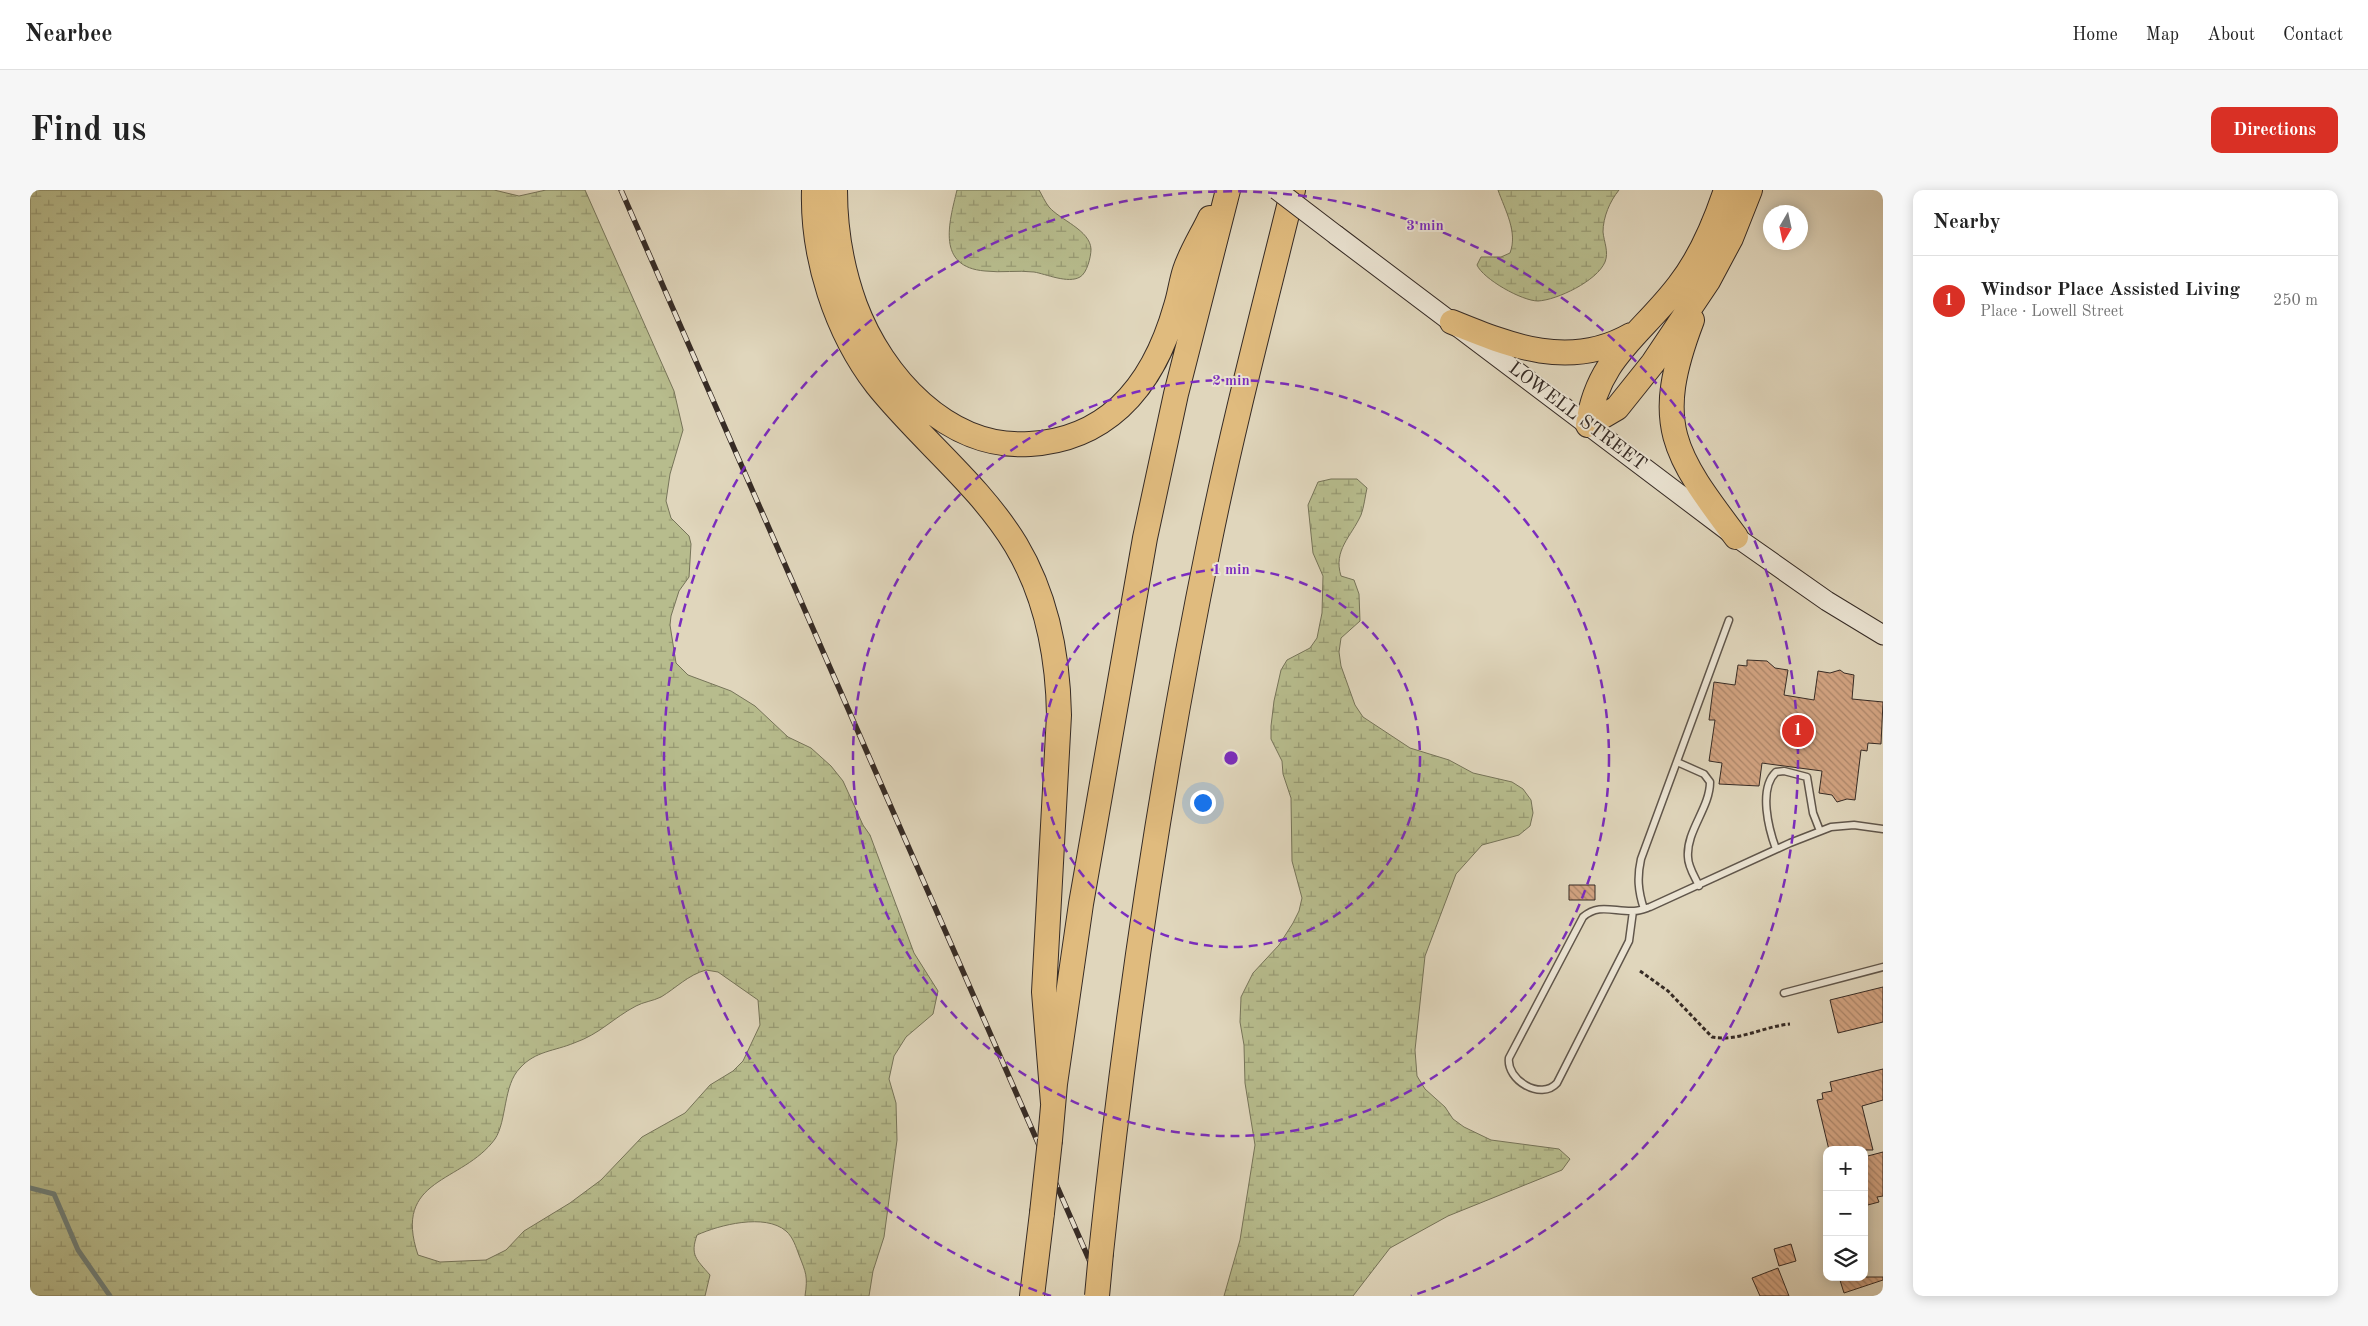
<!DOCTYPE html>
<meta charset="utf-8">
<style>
:root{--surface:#fff;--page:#f6f6f6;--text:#222;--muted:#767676;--line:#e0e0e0;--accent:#d93025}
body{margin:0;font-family:"Old Standard TT",serif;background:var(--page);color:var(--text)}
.controls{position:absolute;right:15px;bottom:15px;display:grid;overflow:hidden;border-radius:10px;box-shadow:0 2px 12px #0003}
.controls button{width:45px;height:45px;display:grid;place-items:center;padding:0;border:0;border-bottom:1px solid var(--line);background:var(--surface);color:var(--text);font:25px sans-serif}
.compass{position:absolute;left:1733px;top:15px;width:45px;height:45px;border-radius:50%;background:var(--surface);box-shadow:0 2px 12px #0003;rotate:189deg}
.you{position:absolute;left:1172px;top:612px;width:18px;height:18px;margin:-12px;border:4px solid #fff;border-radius:50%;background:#1a73e8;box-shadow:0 0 0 8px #1a73e833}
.badge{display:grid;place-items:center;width:32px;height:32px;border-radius:50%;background:var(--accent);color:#fff;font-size:16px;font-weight:700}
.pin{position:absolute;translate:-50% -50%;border:2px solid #fff;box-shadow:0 1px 5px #0006}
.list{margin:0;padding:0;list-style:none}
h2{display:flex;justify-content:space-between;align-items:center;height:65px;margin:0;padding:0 20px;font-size:21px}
h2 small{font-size:16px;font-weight:400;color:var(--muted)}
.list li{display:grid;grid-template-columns:32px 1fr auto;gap:15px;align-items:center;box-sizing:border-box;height:90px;padding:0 20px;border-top:1px solid var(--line)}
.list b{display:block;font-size:19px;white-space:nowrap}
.list p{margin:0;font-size:16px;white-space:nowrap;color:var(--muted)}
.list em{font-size:16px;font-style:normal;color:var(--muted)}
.icon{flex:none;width:28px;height:28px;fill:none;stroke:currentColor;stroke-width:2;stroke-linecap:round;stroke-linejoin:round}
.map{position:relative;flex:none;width:1853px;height:1106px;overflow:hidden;border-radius:10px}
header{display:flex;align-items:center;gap:30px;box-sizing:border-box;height:70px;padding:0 25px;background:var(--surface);border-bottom:1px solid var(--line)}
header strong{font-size:24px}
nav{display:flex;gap:28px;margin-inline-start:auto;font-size:18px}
.intro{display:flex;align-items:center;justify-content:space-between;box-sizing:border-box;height:120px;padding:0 30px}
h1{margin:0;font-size:35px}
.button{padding:12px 22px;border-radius:10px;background:var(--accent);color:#fff;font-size:18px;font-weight:700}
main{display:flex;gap:30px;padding:0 30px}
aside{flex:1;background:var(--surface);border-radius:10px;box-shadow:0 2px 12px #0003}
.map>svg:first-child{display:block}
.wetland{fill:url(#wetland-marsh);stroke:#767459;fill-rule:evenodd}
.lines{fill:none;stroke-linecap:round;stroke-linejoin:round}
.stream{stroke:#6e807b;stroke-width:5}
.building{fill:url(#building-back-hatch);stroke:#362b25}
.service-casing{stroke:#60564b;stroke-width:9}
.secondary-casing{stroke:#362b25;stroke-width:21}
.motorway-casing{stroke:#362b25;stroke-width:26}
.path{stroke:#362b25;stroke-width:3;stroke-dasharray:4 2.5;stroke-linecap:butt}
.service{stroke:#ebe4d3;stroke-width:6}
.secondary{stroke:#ebe4d3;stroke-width:19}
.motorway{stroke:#e0bb7e;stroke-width:24}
.rail-casing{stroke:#362b25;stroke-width:5.5}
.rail{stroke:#ebe4d3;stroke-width:4;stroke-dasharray:11;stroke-linecap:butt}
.secondary-bridge-casing{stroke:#362b25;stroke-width:21;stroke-linecap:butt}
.motorway-bridge-casing{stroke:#362b25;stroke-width:26;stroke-linecap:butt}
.secondary-bridge{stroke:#ebe4d3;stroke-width:19}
.motorway-bridge{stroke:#e0bb7e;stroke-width:24}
.ring{fill:none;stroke:#7b2cbf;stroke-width:2.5;stroke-dasharray:9 6}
.labels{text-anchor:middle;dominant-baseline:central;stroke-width:4;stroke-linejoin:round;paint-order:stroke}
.street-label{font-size:19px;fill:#362b25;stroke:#ebe4d3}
.centre{fill:#7b2cbf;stroke:#ebe4d3;stroke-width:2.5}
.ring-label{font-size:15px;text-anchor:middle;font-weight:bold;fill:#7b2cbf;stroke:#ebe4d3;stroke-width:4;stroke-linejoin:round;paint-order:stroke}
</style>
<header>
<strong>Nearbee</strong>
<nav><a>Home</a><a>Map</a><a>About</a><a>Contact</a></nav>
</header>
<div class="intro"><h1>Find us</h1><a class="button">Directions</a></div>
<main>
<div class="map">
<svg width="1853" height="1106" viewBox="0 0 1853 1106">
<defs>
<pattern id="wetland-marsh" width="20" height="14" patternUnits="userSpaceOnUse" patternTransform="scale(1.25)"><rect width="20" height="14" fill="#b7bc8d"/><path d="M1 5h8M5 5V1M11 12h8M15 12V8" fill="none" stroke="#969973"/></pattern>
<pattern id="building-back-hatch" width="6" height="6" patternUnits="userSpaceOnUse" patternTransform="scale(1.25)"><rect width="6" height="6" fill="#d2a381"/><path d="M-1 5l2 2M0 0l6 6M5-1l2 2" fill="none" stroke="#ab8569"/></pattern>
</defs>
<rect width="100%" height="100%" fill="#e0d6bc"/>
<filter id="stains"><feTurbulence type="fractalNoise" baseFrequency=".004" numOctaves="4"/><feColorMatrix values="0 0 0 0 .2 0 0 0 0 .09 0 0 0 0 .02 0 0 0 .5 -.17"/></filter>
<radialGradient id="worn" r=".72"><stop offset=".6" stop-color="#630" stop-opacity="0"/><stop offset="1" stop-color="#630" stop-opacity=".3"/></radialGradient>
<path class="wetland" d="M0 0H464L489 6 516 0H555L644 201 653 240 640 284 636 311 641 328 659 346 661 354 659 387 649 401 641 426 640 435 646 473 658 485 701 501 725 516 758 547 781 558 801 576 813 591 833 635 840 645 884 763 908 801 903 824 876 847 864 866 859 889 866 913 867 950 854 1047 843 1081 839 1106H775C778 1086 776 1083 769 1065 766 1057 763 1047 756 1041 735 1023 689 1035 667 1045 660 1065 666 1069 680 1085L675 1106H0ZM676 780 688 782 728 810 730 835 713 871 703 881 680 895 655 923 612 947 571 990 540 1013 494 1041 476 1060 456 1070 410 1072 388 1065C362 987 432 994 465 949 477 931 473 895 490 878 505 861 525 861 544 853 570 844 583 828 606 816 613 812 623 811 631 807 646 798 658 785 676 780Z
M927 0H1009C1012 5 1015 12 1019 17 1030 30 1060 40 1061 59 1061 67 1057 83 1050 87 1038 94 1016 84 1004 82 988 80 971 83 955 81 906 77 919 33 927 0Z
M1468 0H1589C1580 11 1573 27 1573 42 1574 52 1579 62 1575 72 1567 91 1527 110 1508 111 1492 111 1453 89 1447 75L1451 67H1471L1480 63C1488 42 1475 20 1468 0Z
M1301 289H1327L1337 298C1335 307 1334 317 1331 325 1321 347 1303 360 1311 386L1324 390 1329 404 1330 431 1311 448 1309 462 1311 476 1325 515 1333 527 1380 558 1419 570 1443 583 1482 592 1493 599 1501 610 1503 623 1500 636 1489 645 1452 655 1426 684 1395 766 1385 860 1387 886 1395 899 1415 917 1423 929 1434 937 1461 950 1529 959 1540 969 1532 980 1418 1026 1360 1058 1323 1106H1194L1210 1050 1225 955 1215 893 1214 855 1210 832 1211 807 1223 783 1249 755 1263 733 1269 721 1272 708 1262 671 1261 608 1253 584 1252 571 1241 549V536L1244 511 1251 480 1257 470 1280 458 1287 448 1292 423 1293 386 1283 363 1278 315 1288 292Z"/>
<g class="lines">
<path class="stream" d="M0 998 24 1004 48 1060 80 1106"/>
</g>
<path class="building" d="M1717 470 1737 471 1745 478 1758 480 1754 505 1784 510 1788 481 1800 483 1810 480 1814 483 1824 485 1822 509 1853 512 1851 554 1838 553 1837 561 1831 560 1825 610 1817 609 1807 612 1802 605 1789 603 1792 581 1739 574 1732 573 1729 596 1689 594 1692 573 1679 571 1685 530H1679L1684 492 1705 495 1708 475 1717 476Z
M1539 695H1565V710H1539Z
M1853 797V832L1808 843 1800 810Z
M1853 879V910L1832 916 1843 960H1799L1787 910 1793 909 1792 903 1802 901 1800 892Z
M1853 962V1006L1847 1007 1849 1012 1834 1016V967Z
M1761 1054 1766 1071 1749 1076 1744 1059Z
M1748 1078 1759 1106H1730L1722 1088Z
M1809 1087H1853V1090L1814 1103Z"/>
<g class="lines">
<defs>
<path id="service" d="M1647 572 1674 584 1680 592C1680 618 1656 641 1658 667 1658 677 1665 687 1669 696
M1746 659C1739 640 1728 599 1746 582L1754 581 1777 587 1783 623 1790 641
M1614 719C1608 701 1607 687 1611 669L1699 430
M1603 721 1599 751 1527 893C1511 911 1476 890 1479 868L1553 727C1569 713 1584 722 1604 721 1609 721 1614 719 1620 717L1760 653 1801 637 1824 635 1853 639
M1754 803 1853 777"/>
<path id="secondary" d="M1306 45 1706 347 1797 411 1853 445"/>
<path id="motorway" d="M784 0C782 67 806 142 847 195 891 250 949 294 986 355 1017 407 1028 466 1029 525L1014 802 1023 913
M805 0C805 39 812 79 825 115 852 187 918 260 1000 254 1034 252 1065 240 1090 217 1119 190 1135 155 1146 116 1150 104 1151 92 1155 80 1161 62 1172 45 1180 28
M1662 130C1622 235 1643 263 1706 347
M1422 132C1481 156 1540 180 1601 145
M1558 235 1587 218 1623 173 1678 91 1701 48 1720 0
M1558 235C1567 168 1611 145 1649 95 1671 67 1685 33 1696 0
M1020 950 1025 894 1051 714 1115 348 1146 204 1198 0
M1071 1063C1096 825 1131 589 1179 354 1203 235 1234 118 1263 0
M1002 1106 1012 1023"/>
</defs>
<use href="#service" class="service-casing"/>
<use href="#secondary" class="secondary-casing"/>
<use href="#motorway" class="motorway-casing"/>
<path class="path" d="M1610 781 1638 801 1682 847C1708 852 1735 836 1760 834"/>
<use href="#service" class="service"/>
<use href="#secondary" class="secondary"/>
<use href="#motorway" class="motorway"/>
<defs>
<path id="rail" d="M591 0 1075 1106"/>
</defs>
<use href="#rail" class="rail-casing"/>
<use href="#rail" class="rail"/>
<defs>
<path id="secondary-bridge" d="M1247 0 1306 45"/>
<path id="motorway-bridge" d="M1012 1023 1020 950
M1067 1106 1071 1063"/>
</defs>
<use href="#secondary-bridge" class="secondary-bridge-casing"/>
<use href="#motorway-bridge" class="motorway-bridge-casing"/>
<use href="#secondary-bridge" class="secondary-bridge"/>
<use href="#motorway-bridge" class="motorway-bridge"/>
</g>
<g class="ring">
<circle cx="1201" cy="568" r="189"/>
<circle cx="1201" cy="568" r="378"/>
<path d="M1021 1106A567 567 0 1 1 1381 1106"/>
</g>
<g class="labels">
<g class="street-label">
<text transform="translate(1547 227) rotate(37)">LOWELL STREET</text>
</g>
</g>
<circle cx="1201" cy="568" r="8" class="centre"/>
<g class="ring-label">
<text x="1395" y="40">3 min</text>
<text x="1201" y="195">2 min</text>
<text x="1201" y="384">1 min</text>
</g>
<rect width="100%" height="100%" filter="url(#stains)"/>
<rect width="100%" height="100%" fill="url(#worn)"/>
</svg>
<div class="controls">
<button>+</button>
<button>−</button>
<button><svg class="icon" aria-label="layers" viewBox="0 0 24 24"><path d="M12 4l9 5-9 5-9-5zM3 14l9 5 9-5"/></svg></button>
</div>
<svg class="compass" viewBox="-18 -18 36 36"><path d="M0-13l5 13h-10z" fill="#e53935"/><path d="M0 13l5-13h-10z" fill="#767676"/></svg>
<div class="you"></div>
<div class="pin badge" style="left:1768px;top:541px">1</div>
</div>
<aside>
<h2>Nearby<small></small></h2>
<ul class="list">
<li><span class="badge">1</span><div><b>Windsor Place Assisted Living</b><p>Place · Lowell Street</p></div><em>250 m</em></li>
</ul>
</aside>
</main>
